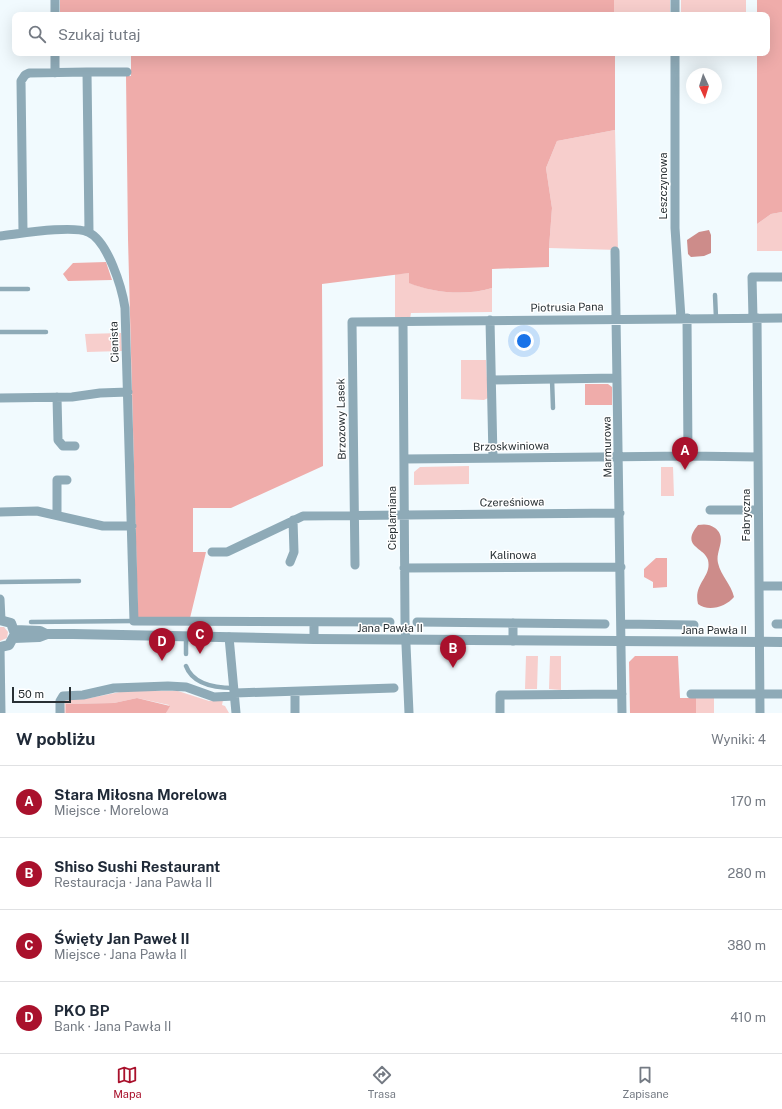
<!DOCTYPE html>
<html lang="pl">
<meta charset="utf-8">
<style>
:root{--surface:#fff;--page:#f6f6f7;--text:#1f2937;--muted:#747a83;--line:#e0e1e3;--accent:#a9112c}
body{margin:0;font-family:"Public Sans",sans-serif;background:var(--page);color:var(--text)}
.compass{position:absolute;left:686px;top:68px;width:36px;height:36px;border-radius:50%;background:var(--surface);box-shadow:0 4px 16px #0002;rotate:176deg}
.scale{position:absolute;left:12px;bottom:10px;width:59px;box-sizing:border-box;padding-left:4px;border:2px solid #283034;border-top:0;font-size:11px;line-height:14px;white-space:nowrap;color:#283034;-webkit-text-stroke:3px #fff;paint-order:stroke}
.you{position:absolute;left:524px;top:341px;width:14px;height:14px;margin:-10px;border:3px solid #fff;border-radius:50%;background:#1a73e8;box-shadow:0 0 0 6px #1a73e833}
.badge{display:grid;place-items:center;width:26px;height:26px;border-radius:50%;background:var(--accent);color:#fff;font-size:13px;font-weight:700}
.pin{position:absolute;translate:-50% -33px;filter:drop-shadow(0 1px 2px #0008)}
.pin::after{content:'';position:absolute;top:21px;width:14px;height:12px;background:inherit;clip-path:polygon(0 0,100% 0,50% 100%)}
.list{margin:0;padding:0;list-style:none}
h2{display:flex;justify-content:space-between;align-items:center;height:52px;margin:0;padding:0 16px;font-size:17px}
h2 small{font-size:13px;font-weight:400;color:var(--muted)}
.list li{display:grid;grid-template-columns:26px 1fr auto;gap:12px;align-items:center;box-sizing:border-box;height:72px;padding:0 16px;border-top:1px solid var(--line)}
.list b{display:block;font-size:15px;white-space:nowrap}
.list p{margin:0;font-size:13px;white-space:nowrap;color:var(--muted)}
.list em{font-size:13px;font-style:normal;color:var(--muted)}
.icon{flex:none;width:22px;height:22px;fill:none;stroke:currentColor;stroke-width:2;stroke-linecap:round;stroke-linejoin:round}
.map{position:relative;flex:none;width:782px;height:713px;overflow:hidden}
.search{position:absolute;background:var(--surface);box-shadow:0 4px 16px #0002;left:12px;right:12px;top:12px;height:44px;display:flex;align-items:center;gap:10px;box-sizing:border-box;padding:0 14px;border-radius:8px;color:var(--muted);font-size:15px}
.sheet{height:340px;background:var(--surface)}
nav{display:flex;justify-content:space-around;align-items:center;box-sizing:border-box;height:56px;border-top:1px solid var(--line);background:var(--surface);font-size:11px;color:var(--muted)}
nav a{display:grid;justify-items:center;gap:2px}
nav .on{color:var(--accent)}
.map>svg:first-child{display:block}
.green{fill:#f7cecc}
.forest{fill:#efacaa}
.water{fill:#cd8c8a}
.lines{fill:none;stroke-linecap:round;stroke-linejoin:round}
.service{stroke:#8eaab7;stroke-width:4.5}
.minor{stroke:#8eaab7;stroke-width:9}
.tertiary{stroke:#8eaab7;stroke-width:10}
.labels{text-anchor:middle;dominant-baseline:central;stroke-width:3;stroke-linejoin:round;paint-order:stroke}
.street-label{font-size:11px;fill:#283034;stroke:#fff}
</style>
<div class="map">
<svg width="782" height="713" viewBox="0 0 782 713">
<rect width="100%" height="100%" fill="#f1fafe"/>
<path class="green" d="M495 0H670V15H540Z
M681 0H746V15H681Z
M615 130 618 250 549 248 552 208 546 168 557 141Z
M782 212V251H757V224L771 214Z
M409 273 410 283C433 293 467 296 492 288V312L411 313 410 319 395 317V274Z
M121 333 122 351 87 352 85 334Z
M461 360H486L488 398 484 400 461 399Z
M469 466V484L414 485V472L420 467Z
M661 467H673L674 496H661Z
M0 627H4L8 632 7 638 0 641Z
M526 656H538L537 689H525Z
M550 656H561V690L549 689Z
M125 691H178L209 701 223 700 222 705 225 706 229 713H166L169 705 137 698 114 703 66 704V713H64L65 700 69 698H90Z
M696 698H714V713H696Z"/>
<path class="forest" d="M60 0H614V15H60Z
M757 0H782V212L771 214 757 224V53H767V15H757Z
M131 53H615V130L557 141 546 168 552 208 549 248V267L492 269V288C467 296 433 293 409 283V273L322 284 323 466 231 508H193V552H206L190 618H138L128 239 126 76H131Z
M106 262 112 280 68 281 63 274 73 263Z
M585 384H608L612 387V405H585Z
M656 558H667V587L653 588V582L644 577V569Z
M635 656H678L680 698H696V713H630L629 662Z
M137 698 170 706 166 713H66V704L114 703Z"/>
<path class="water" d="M709 230 711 235V253L704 256 691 257 688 254 687 240 699 232Z
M698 525C704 524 710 524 715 528 728 538 715 551 718 563 721 576 731 584 734 597 726 607 708 612 698 604 693 583 712 577 708 560 704 547 680 547 698 525Z"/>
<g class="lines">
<path class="service" d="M0 289H28
M715 295 716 318
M0 332H46
M552 379 553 408
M0 582 79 581
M31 622 134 621
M186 636V654
M186 666C193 685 216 688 234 688"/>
<path class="minor" d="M55 0V15
M675 0V15
M55 53V73
M675 53V228L681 318
M87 72H127
M23 232 21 81 25 75 29 73 87 72 89 232
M0 236C19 234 71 225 88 232 108 241 122 288 125 308L134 621 390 622
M615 251 622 713
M687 318 688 456
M753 318 752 277H782
M757 318 760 713
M490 320 493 458
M403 323 405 622 409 713
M492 380 617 378
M57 397 58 440 63 446H75
M0 398 72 397 100 393 128 392
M404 459 688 456 758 457
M710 510H758
M0 512 37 511 103 526H132
M57 515V480H67
M212 552H227L303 516 620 513
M290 562 294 552 293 520
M355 565 352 322 782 318
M404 568 621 567
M759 586H782
M0 599 1 620
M417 622 605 624
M513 623V641
M621 624 694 625
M776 624H782
M229 637 236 713
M314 639V622
M0 647 1 713
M295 692V713
M235 693 394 688
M691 694H782
M60 713V701L63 696 83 695 114 688 168 686 186 687 214 697 235 696
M500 713V695L622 694"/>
<path class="tertiary" d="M0 620 11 623 15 634 9 645 0 647
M15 630 40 631 46 634
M14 638 39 637 47 634H73L314 639 782 642"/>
</g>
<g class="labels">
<g class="street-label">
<text transform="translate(663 186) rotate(-90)">Leszczynowa</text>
<text transform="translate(567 307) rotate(-1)">Piotrusia Pana</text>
<text transform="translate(114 342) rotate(-92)">Cienista</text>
<text transform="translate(341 419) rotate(-91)">Brzozowy Lasek</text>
<text transform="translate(511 446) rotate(-1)">Brzoskwiniowa</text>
<text transform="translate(607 447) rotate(-91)">Marmurowa</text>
<text transform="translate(512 502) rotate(-1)">Czereśniowa</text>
<text transform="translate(746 515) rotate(-90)">Fabryczna</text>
<text transform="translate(392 518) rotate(-90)">Cieplarniana</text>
<text x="513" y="555">Kalinowa</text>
<text x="390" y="628">Jana Pawła II</text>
<text x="714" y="630">Jana Pawła II</text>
</g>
</g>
</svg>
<svg class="compass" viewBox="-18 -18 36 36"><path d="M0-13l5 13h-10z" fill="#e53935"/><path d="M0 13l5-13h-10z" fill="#747a83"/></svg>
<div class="scale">50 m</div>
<div class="you"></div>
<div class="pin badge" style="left:685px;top:470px">A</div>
<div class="pin badge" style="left:453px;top:668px">B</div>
<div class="pin badge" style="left:200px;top:654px">C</div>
<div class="pin badge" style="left:162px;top:661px">D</div>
<div class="search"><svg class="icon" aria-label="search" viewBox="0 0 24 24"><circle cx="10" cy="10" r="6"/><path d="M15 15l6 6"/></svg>Szukaj tutaj</div>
</div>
<section class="sheet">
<h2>W pobliżu<small>Wyniki: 4</small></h2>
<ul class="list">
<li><span class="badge">A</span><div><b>Stara Miłosna Morelowa</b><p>Miejsce · Morelowa</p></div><em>170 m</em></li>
<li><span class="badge">B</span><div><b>Shiso Sushi Restaurant</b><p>Restauracja · Jana Pawła II</p></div><em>280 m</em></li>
<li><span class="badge">C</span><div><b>Święty Jan Paweł II</b><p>Miejsce · Jana Pawła II</p></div><em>380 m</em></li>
<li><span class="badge">D</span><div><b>PKO BP</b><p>Bank · Jana Pawła II</p></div><em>410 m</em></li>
</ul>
</section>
<nav>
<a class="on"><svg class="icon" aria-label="map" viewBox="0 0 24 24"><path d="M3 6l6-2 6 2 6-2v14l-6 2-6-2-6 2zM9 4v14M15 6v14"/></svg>Mapa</a>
<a><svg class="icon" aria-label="directions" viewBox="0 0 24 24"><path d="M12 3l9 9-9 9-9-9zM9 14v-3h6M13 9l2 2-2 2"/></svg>Trasa</a>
<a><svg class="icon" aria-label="saved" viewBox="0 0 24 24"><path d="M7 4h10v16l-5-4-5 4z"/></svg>Zapisane</a>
</nav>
